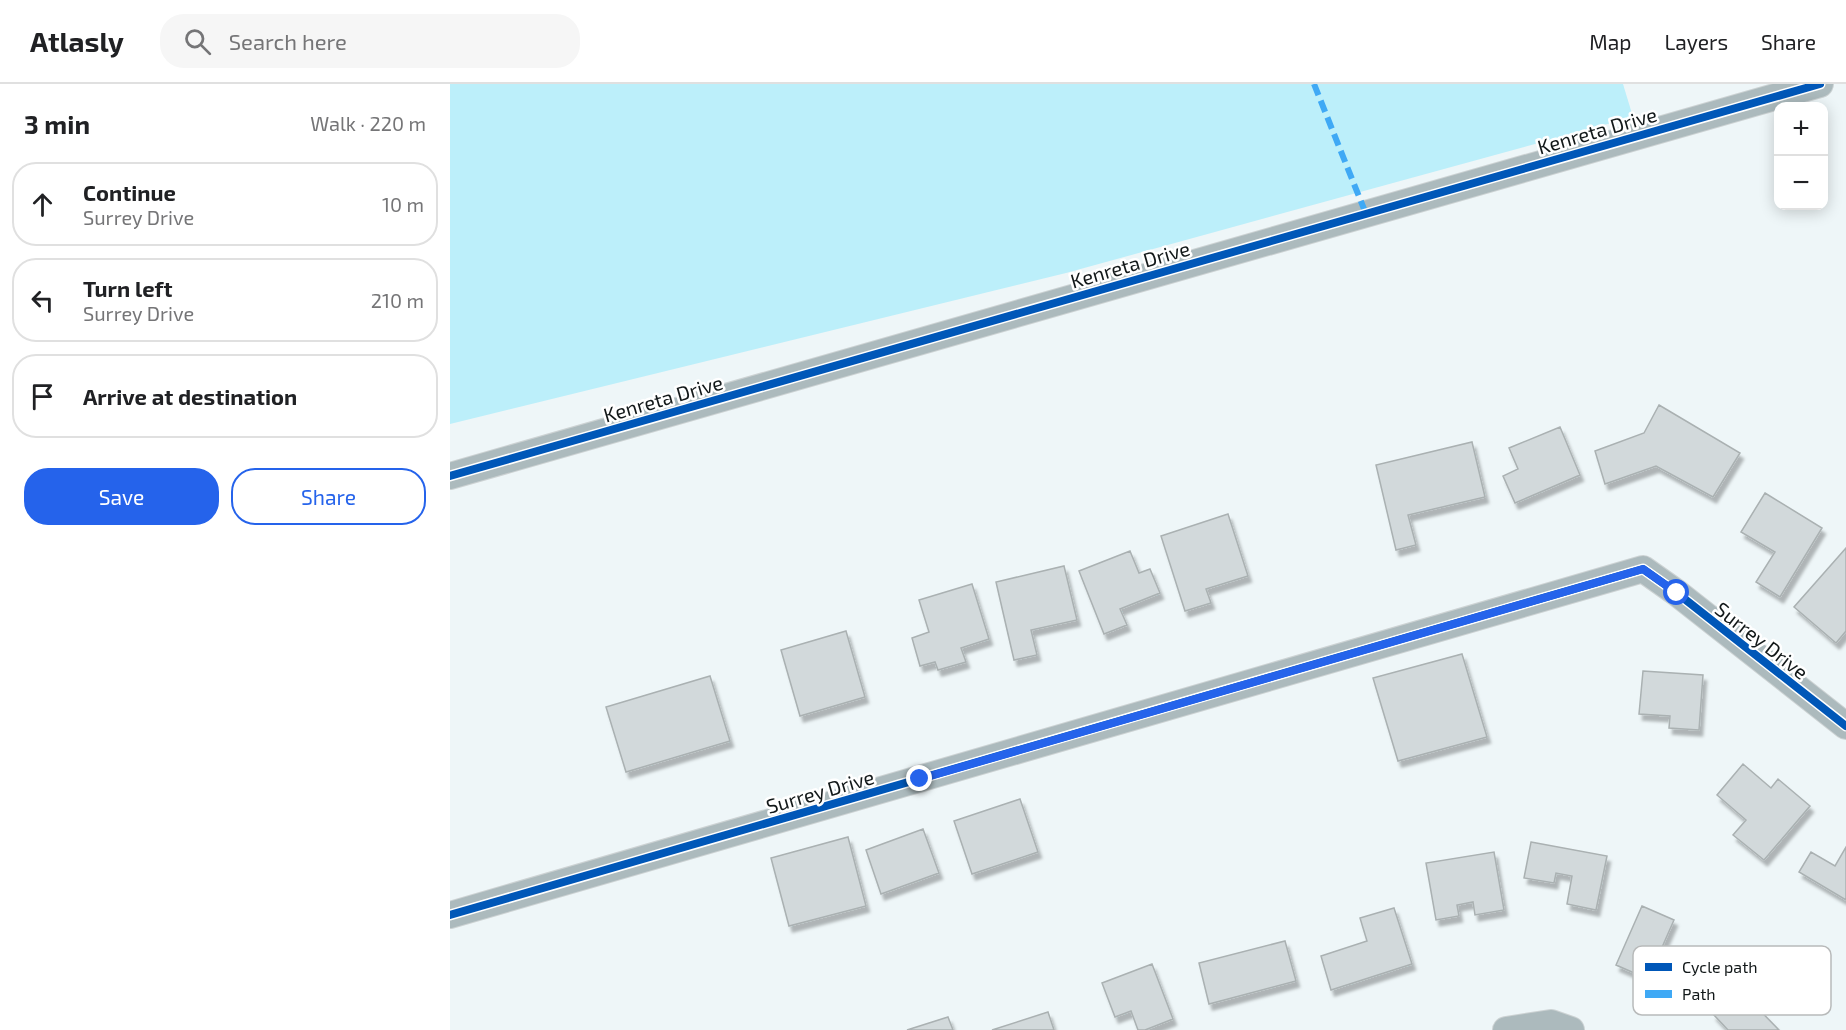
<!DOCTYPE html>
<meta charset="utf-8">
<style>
:root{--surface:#fff;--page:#f6f6f6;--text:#202124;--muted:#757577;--line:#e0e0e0;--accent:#2563eb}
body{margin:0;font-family:"Exo 2",sans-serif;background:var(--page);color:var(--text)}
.controls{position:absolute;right:18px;top:18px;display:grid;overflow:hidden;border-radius:12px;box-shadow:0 3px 15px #0003}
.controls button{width:54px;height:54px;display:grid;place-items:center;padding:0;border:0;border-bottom:2px solid var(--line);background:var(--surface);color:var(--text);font:30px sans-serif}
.stop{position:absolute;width:18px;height:18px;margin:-14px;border:4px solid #2563eb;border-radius:50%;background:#fff}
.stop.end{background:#2563eb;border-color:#fff;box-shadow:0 2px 6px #0008}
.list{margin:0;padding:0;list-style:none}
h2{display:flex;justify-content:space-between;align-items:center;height:78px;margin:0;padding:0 24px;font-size:26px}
h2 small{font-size:20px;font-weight:400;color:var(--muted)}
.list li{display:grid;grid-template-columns:39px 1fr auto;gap:18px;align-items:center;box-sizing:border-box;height:84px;margin:0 12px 12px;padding:0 12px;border:2px solid var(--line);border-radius:24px}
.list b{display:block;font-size:22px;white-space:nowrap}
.list p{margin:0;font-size:20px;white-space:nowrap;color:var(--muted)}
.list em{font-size:20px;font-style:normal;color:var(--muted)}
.actions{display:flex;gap:12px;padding:18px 24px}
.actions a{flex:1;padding:14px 0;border:2px solid var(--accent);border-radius:24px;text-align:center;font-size:21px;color:var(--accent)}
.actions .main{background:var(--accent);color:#fff}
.icon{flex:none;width:33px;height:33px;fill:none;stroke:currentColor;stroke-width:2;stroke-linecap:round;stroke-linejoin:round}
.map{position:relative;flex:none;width:1396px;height:946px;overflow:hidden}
header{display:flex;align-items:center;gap:36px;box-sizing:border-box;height:84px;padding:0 30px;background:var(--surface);border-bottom:2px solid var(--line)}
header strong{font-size:28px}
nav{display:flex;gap:33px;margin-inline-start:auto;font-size:21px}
.search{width:420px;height:54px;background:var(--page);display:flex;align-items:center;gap:15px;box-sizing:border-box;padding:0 21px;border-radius:24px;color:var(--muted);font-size:22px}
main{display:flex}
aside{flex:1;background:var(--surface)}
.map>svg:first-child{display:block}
.green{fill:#bceffa}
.building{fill:#d2d9db;stroke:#aab1b2;stroke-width:1.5;filter:url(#shadow)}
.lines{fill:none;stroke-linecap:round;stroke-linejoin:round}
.street-casing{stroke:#ccd2d3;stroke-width:28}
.street{stroke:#acbabd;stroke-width:26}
.quiet{stroke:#3fa9f5;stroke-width:6;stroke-dasharray:12 6;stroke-linecap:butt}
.cycleway-casing{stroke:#fff;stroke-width:11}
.cycleway{stroke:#0057b8;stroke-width:8}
.route{stroke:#2563eb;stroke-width:8}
.labels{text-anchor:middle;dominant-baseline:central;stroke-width:5;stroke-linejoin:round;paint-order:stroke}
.street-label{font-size:20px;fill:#121819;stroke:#fff}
.key{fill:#fff;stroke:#b8baba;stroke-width:1.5}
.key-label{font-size:16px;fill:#121819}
</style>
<header>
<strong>Atlasly</strong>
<div class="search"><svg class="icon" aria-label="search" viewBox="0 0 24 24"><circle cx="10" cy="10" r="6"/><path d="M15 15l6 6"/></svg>Search here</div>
<nav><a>Map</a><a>Layers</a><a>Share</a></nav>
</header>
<main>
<aside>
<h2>3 min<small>Walk · 220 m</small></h2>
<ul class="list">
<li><svg class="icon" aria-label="ahead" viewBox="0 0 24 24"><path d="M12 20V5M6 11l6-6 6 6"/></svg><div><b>Continue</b><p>Surrey Drive</p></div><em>10 m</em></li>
<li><svg class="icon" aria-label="left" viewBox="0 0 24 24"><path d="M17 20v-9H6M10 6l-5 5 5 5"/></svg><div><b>Turn left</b><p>Surrey Drive</p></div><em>210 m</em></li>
<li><svg class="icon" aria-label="arrive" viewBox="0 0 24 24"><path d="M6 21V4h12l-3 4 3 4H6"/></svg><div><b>Arrive at destination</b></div></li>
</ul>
<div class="actions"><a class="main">Save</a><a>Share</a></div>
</aside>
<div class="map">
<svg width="1396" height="946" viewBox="0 0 1396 946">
<defs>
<filter id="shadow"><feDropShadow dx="3.5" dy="6" stdDeviation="1.5" flood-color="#0004"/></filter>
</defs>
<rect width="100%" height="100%" fill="#eef6f8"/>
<path class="green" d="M0 0H1173L1183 33 616 189 0 340Z"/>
<path class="building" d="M1209 321 1290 369 1263 413 1206 382 1155 400 1145 367 1194 349Z
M1110 343 1130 391 1065 419 1053 392 1068 385 1059 364Z
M1022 358 1035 413 958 431 966 461 946 466 926 381Z
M1315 409 1372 444 1330 513 1306 498 1325 468 1291 448Z
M778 430 798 492 756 505 761 519 735 527 711 452Z
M1396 464V547L1386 559 1344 523Z
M680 467 689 489 700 485 710 509 670 525 677 541 654 550 629 487Z
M614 482 627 536 581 546 587 571 564 576 546 498Z
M522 500 539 555 511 564 516 578 488 586 485 578 470 582 462 554 479 548 469 516Z
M396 547 415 613 350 632 331 566Z
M1012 570 1037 653 948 677 923 594Z
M1193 587 1253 591 1249 646 1219 644 1220 632 1189 630Z
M260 592 280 657 176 688 156 623Z
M1293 680 1321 704 1328 695 1360 722 1314 776 1283 751 1296 736 1267 711Z
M570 715 588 768 522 790 504 737Z
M473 745 489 789 431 810 416 766Z
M398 753 416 822 339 842 321 774Z
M1081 758 1157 772 1146 826 1117 820 1122 792 1106 789 1104 799 1074 794Z
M1396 763V816L1349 788 1361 768 1385 782Z
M1044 768 1054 826 1025 831 1023 818 1007 821 1009 832 986 836 976 779Z
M1192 822 1224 836 1198 895 1166 881Z
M944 824 962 880 881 906 871 872 917 857 910 834Z
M835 857 846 897 759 920 749 879Z
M702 880 723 935 695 946H688L681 927 665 933 652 899Z
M1289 905 1329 946H1278L1263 930Z
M598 928 604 946H542Z
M498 933 503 946H457Z"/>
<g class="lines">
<defs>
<path id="street" d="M0 392 1370 0
M0 831 1193 485 1227 509 1396 642
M1056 946 1101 939 1121 946"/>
</defs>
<use href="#street" class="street-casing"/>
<use href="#street" class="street"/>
<path class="quiet" d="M864 0 916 130"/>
<defs>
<path id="cycleway" d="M0 392 1370 0
M0 831 1193 485 1227 509 1396 642"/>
</defs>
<use href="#cycleway" class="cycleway-casing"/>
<use href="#cycleway" class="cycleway"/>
</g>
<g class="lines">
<path class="route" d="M470 695 1193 485 1227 509"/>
</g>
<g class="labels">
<g class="street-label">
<text transform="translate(1147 46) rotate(-16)">Kenreta Drive</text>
<text transform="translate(680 180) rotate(-16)">Kenreta Drive</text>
<text transform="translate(213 314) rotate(-16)">Kenreta Drive</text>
<text transform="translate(1312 556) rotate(38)">Surrey Drive</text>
<text transform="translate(370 707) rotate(-16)">Surrey Drive</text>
</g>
</g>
<rect x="1183" y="862" width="198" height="69" rx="9" class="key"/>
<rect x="1195" y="879" width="27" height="8" fill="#0057b8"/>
<rect x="1195" y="906" width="27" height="8" fill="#3fa9f5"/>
<g class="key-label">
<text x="1232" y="889">Cycle path</text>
<text x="1232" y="916">Path</text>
</g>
</svg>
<div class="controls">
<button>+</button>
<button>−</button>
</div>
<div class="stop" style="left:1227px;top:509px"></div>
<div class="stop end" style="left:470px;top:695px"></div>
</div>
</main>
